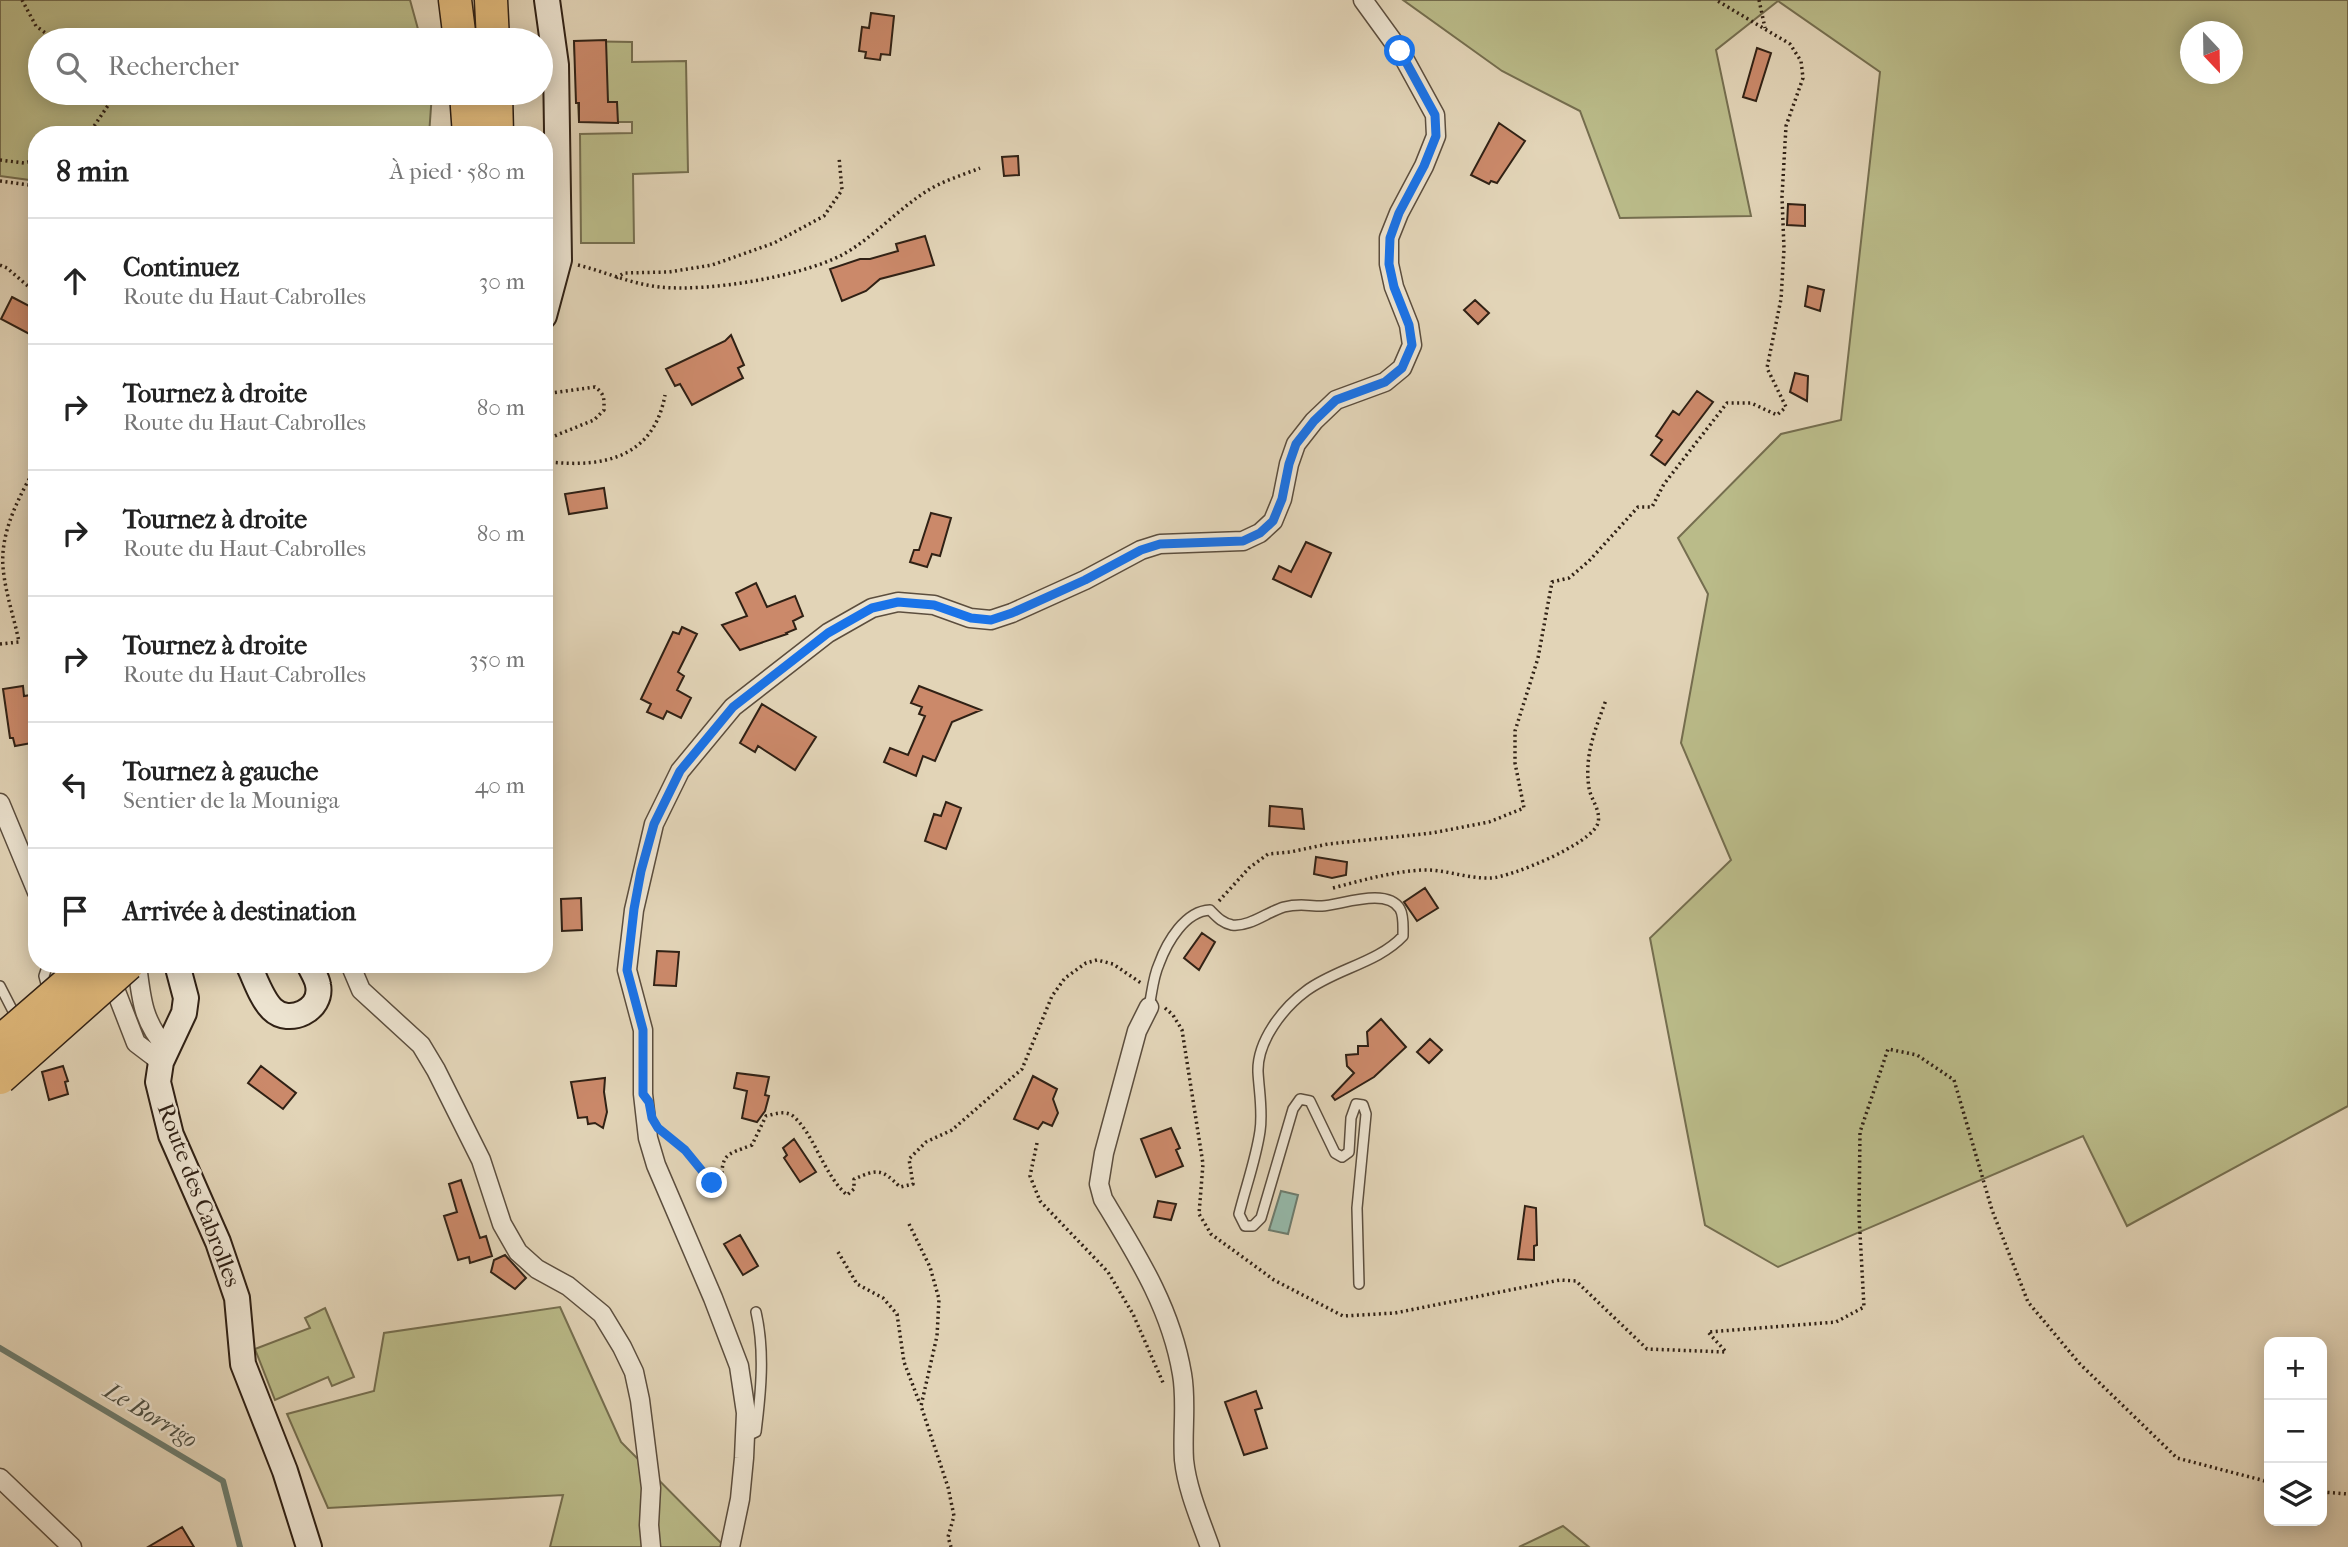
<!DOCTYPE html>
<html lang="fr">
<meta charset="utf-8">
<style>
:root{--surface:#fff;--page:#f6f6f6;--text:#222;--muted:#767676;--line:#e0e0e0}
body{margin:0;font-family:"IM FELL French Canon",serif;background:var(--page);color:var(--text)}
.controls{position:absolute;right:21px;bottom:21px;display:grid;overflow:hidden;border-radius:14px;box-shadow:0 4px 18px #0003}
.controls button{width:63px;height:63px;display:grid;place-items:center;padding:0;border:0;border-bottom:2px solid var(--line);background:var(--surface);color:var(--text);font:35px sans-serif}
.compass{position:absolute;left:2180px;top:21px;width:63px;height:63px;border-radius:50%;background:var(--surface);box-shadow:0 4px 18px #0003;rotate:158deg}
.stop{position:absolute;width:21px;height:21px;margin:-16px;border:5px solid #1a73e8;border-radius:50%;background:#fff}
.stop.end{background:#1a73e8;border-color:#fff;box-shadow:0 2px 7px #0008}
.list{margin:0;padding:0;list-style:none}
h2{display:flex;justify-content:space-between;align-items:center;height:91px;margin:0;padding:0 28px;font-size:30px}
h2 small{font-size:23px;font-weight:400;color:var(--muted)}
.list li{display:grid;grid-template-columns:46px 1fr auto;gap:21px;align-items:center;box-sizing:border-box;height:126px;padding:0 28px;border-top:2px solid var(--line)}
.list b{display:block;font-size:26px;white-space:nowrap}
.list p{margin:0;font-size:23px;white-space:nowrap;color:var(--muted)}
.list em{font-size:23px;font-style:normal;color:var(--muted)}
.icon{flex:none;width:38px;height:38px;fill:none;stroke:currentColor;stroke-width:2;stroke-linecap:round;stroke-linejoin:round}
.map{position:relative;flex:none;width:2348px;height:1547px;overflow:hidden}
.search{position:absolute;background:var(--surface);box-shadow:0 4px 18px #0003;left:28px;top:28px;width:525px;height:77px;display:flex;align-items:center;gap:18px;box-sizing:border-box;padding:0 24px;border-radius:38px;color:var(--muted);font-size:26px}
.panel{position:absolute;background:var(--surface);box-shadow:0 4px 18px #0003;left:28px;top:126px;width:525px;height:847px;border-radius:28px}
.map>svg:first-child{display:block}
.green{fill:#babb89;stroke:#756e4f;stroke-width:2;fill-rule:evenodd}
.water{fill:#95b9aa;stroke:#6d7c6e;stroke-width:2}
.lines{fill:none;stroke-linecap:round;stroke-linejoin:round}
.stream{stroke:#6d7c6e;stroke-width:6}
.building{fill:#cb896a;stroke:#302115;stroke-width:2}
.lane-casing{stroke:#5c4e3e;stroke-width:12}
.street-casing{stroke:#5c4e3e;stroke-width:21}
.secondary-casing{stroke:#302115;stroke-width:28}
.highway-casing{stroke:#302115;stroke-width:35}
.path{stroke:#302115;stroke-width:3.5;stroke-dasharray:2 3.5;stroke-linecap:butt}
.lane{stroke:#ece3d0;stroke-width:9}
.street{stroke:#ece3d0;stroke-width:18}
.secondary{stroke:#ece3d0;stroke-width:24}
.highway{stroke:#e1ba7c;stroke-width:32}
.highway-bridge-casing{stroke:#302115;stroke-width:35;stroke-linecap:butt}
.highway-bridge{stroke:#e1ba7c;stroke-width:32}
.route{stroke:#1a73e8;stroke-width:9}
.labels{text-anchor:middle;dominant-baseline:central;stroke-width:5;stroke-linejoin:round;paint-order:stroke}
.street-label{font-size:23px;fill:#302115;stroke:#ece3d0}
.water-label{font-size:24px;font-style:italic;fill:#4e4f42;stroke:#ece3d0}
</style>
<div class="map">
<svg width="2348" height="1547" viewBox="0 0 2348 1547">
<rect width="100%" height="100%" fill="#e2d4b7"/>
<filter id="stains"><feTurbulence type="fractalNoise" baseFrequency=".00286" numOctaves="4"/><feColorMatrix values="0 0 0 0 .2 0 0 0 0 .09 0 0 0 0 .02 0 0 0 .5 -.17"/></filter>
<radialGradient id="worn" r=".72"><stop offset=".6" stop-color="#630" stop-opacity="0"/><stop offset="1" stop-color="#630" stop-opacity=".3"/></radialGradient>
<path class="green" d="M0 0H410L421 40H40V93H432L429 135H37V181L0 176Z
M1403 0H2348V1106L2127 1226 2083 1136 1778 1267 1705 1225 1650 938 1731 860 1681 743 1708 594 1678 538 1781 434 1841 420 1880 72 1778 1 1716 50 1751 216 1620 218 1580 111 1502 71ZM2190 32H2232V74H2190Z
M574 41 632 42V62L686 61 688 172 633 174 634 243H581L580 134 632 133V122H579Z
M560 1307 621 1442 725 1547H550L563 1495 328 1508 287 1414 374 1391 384 1333Z
M325 1308 354 1377 332 1386 328 1377 275 1400 255 1349 310 1328 305 1318Z
M1563 1526 1589 1547H1519Z"/>
<path class="water" d="M1281 1191 1298 1195 1288 1234 1269 1230Z"/>
<g class="lines">
<path class="stream" d="M0 1348 223 1481 240 1547"/>
</g>
<path class="building" d="M871 13 894 16 890 55 881 54 880 60 865 58 866 52 859 51 862 27 869 28Z
M606 40 608 102H617L618 123 579 122V103H576L574 41Z
M1757 48 1771 53 1756 101 1743 97Z
M1499 123 1525 141 1497 183 1491 181 1489 184 1471 175Z
M1018 156 1019 175 1004 176 1002 157Z
M1788 204 1805 205V226L1787 225Z
M925 236 934 265 880 279 866 291 842 301 830 269 860 259H870L898 251 896 244Z
M1808 286 1824 290 1820 311 1805 306Z
M12 297 37 310V338L1 319Z
M1475 300 1489 313 1478 324 1464 310Z
M731 335 744 365 738 368 743 378 692 405 680 384 675 386 666 369 725 341Z
M1795 373 1808 376 1807 401 1790 392Z
M1697 391 1713 402 1665 465 1651 455 1662 440 1656 436 1673 411 1679 415Z
M604 488 607 508 569 514 565 494Z
M931 513 951 518 940 556 932 554 927 567 910 562 914 550H919Z
M1306 542 1331 553 1311 597 1273 579 1279 566 1291 572Z
M756 583 767 607 795 596 803 616 793 621 796 629 786 633 787 634 740 650 722 625 747 616 736 593Z
M682 627 697 634 678 672 684 676 677 690 691 698 681 718 667 711 663 719 647 712 651 704 641 699 673 632 679 634Z
M23 686 24 696 31 695 37 742 15 746 13 738H10L3 689Z
M919 686 981 710 952 722 935 761 923 756 916 776 884 762 890 748 908 755 925 716 919 714 922 707 911 703Z
M762 704 816 737 795 770 758 746 755 752 740 743Z
M946 802 961 808 946 849 925 841 934 814 941 816Z
M1270 806 1302 809 1304 829 1269 826Z
M1316 857 1347 862 1346 875 1332 878 1314 874Z
M1425 888 1438 908 1417 921 1404 902Z
M581 898 582 930 562 931 561 899Z
M1202 933 1215 942 1199 970 1184 958Z
M657 951 679 952 676 986 654 985Z
M1381 1019 1406 1047 1374 1077 1335 1100 1332 1096 1354 1073 1347 1066 1346 1055 1358 1054V1046H1368L1367 1032Z
M1430 1039 1442 1050 1429 1063 1417 1052Z
M63 1066 68 1081 65 1082 68 1094 49 1100 42 1072Z
M261 1066 296 1093 283 1109 248 1083Z
M737 1073 769 1077 765 1095 769 1096 765 1111 757 1122 742 1118 747 1091 734 1088Z
M1033 1076 1057 1089 1053 1099 1058 1113 1052 1126 1043 1122 1038 1129 1014 1119Z
M605 1078 604 1092 607 1112 603 1128 595 1123 588 1124 587 1117 578 1118 571 1082Z
M1171 1128 1180 1148 1176 1150 1183 1166 1156 1177 1141 1139Z
M794 1139 816 1172 800 1182 784 1158 787 1155 783 1148Z
M461 1180 480 1238 486 1236 492 1256 470 1263 469 1257 458 1260 444 1216 457 1212 449 1184Z
M1158 1201 1176 1204 1171 1220 1154 1217Z
M1525 1206 1536 1208 1537 1245 1534 1246V1260L1518 1259Z
M740 1235 758 1266 743 1275 724 1244Z
M505 1255 526 1278 515 1289 491 1272 494 1260Z
M1256 1391 1262 1408 1255 1410 1267 1448 1244 1455 1225 1402Z
M182 1527 194 1547H148Z"/>
<g class="lines">
<defs>
<path id="lane" d="M48 964 44 976 48 991
M0 986 17 1019
M1149 1007C1152 993 1153 977 1159 964 1167 942 1185 911 1210 910 1217 917 1222 923 1232 925 1250 927 1267 912 1284 907 1300 903 1307 906 1322 906 1341 905 1387 887 1400 909 1404 916 1403 928 1403 936 1378 963 1335 969 1306 991 1283 1008 1257 1041 1258 1072 1259 1091 1263 1111 1260 1131 1256 1159 1246 1186 1239 1214L1245 1226H1253L1261 1218 1293 1109 1300 1099 1310 1101 1335 1153 1342 1157 1349 1152 1351 1118 1356 1104 1363 1105 1366 1114 1357 1208 1359 1284
M745 1437 756 1432C761 1392 765 1351 756 1312"/>
<path id="street" d="M0 803 37 892
M137 964C141 998 143 1023 167 1048
M350 964 361 990 421 1045 436 1070 481 1160 502 1224 518 1252 537 1269 568 1286 602 1314 622 1347 634 1372 640 1400 651 1488 649 1525 651 1547
M104 976 117 994 136 1043 161 1062
M1149 1007 1137 1031 1104 1153 1099 1184 1103 1199C1137 1255 1171 1308 1182 1374 1187 1402 1182 1431 1184 1460 1187 1489 1200 1519 1210 1547
M0 1478 72 1547
M730 1547 740 1499 744 1458 746 1413 739 1366 713 1298 656 1165 648 1138 643 1094V1030L627 970 634 910 654 824 680 771 733 707 828 633 872 608 898 602 934 605 970 618 991 620 1012 613 1085 580 1141 550 1160 544 1243 541 1260 533 1273 521 1282 499 1289 464 1296 444 1314 421 1336 400 1385 382 1402 368 1412 345 1409 325 1394 287 1389 264V238L1399 213 1424 166 1436 136 1435 115 1400 51 1363 0"/>
<path id="secondary" d="M544 316 559 260 556 65 547 0
M177 964 186 998 184 1013 161 1062 158 1082 171 1135 218 1242 237 1298 243 1364 285 1471 309 1547
M248 964C255 978 261 998 272 1009 289 1026 323 1010 318 985 317 978 312 971 309 964"/>
<path id="highway" d="M455 0 460 40
M491 0 493 40
M466 93 469 135
M496 93 497 135"/>
</defs>
<use href="#lane" class="lane-casing"/>
<use href="#street" class="street-casing"/>
<use href="#secondary" class="secondary-casing"/>
<use href="#highway" class="highway-casing"/>
<path class="path" d="M22 0 36 26 55 40
M1759 0 1765 28
M88 135 109 104 111 93
M0 160 24 163 37 160
M0 181 37 186
M0 265 7 268 29 287H37
M578 265C606 272 631 284 660 287 708 292 799 277 842 255 873 238 898 209 927 191 942 181 963 175 980 168
M616 278 624 273 669 272 712 265 774 243 824 216 842 190 839 157
M544 394 595 387C605 394 604 399 604 410L594 420 547 439 544 444
M544 453 550 462C606 468 654 456 665 395
M0 644 19 642C14 617 5 592 3 567 0 531 20 495 37 465
M1333 888C1363 880 1391 872 1422 870 1445 869 1467 879 1491 878 1511 877 1592 844 1598 823 1601 810 1591 800 1589 788 1584 756 1595 730 1606 700
M1219 901 1249 868 1268 854 1290 852 1328 844 1432 833 1489 822 1524 808 1515 763V731L1538 658 1552 582 1569 578 1589 561 1638 507H1652L1664 484 1727 403H1751L1777 415 1786 407 1767 368 1781 299 1784 249 1782 197 1786 126 1803 78 1801 61 1790 44 1716 0
M1165 1008 1173 1015 1182 1030 1203 1164 1199 1214 1211 1234 1274 1280 1343 1316 1395 1313 1560 1280 1576 1281 1647 1349 1726 1352 1708 1332 1836 1322 1864 1307 1859 1215 1860 1132 1888 1049 1917 1055 1954 1080 1992 1210 2028 1302 2079 1363 2177 1458 2269 1482
M667 1135 686 1150 716 1186 722 1184C721 1153 726 1155 752 1145L766 1116C775 1114 785 1110 793 1116 815 1135 823 1174 847 1195L854 1189V1179C878 1169 881 1168 900 1187L913 1184 909 1159 926 1142 952 1130 1022 1069 1052 996 1065 978 1086 963 1097 960 1113 964 1141 983
M1037 1143 1030 1176 1040 1201 1108 1272 1133 1314 1164 1385
M909 1224 930 1267 939 1299 937 1336 921 1406 948 1487 954 1516 948 1537 951 1547
M838 1252 857 1284 883 1298 897 1314 904 1362 920 1404
M2322 1492 2348 1494"/>
<use href="#lane" class="lane"/>
<use href="#street" class="street"/>
<use href="#secondary" class="secondary"/>
<use href="#highway" class="highway"/>
<defs>
<path id="highway-bridge" d="M0 1042 90 964
M0 1078 128 964"/>
</defs>
<use href="#highway-bridge" class="highway-bridge-casing"/>
<use href="#highway-bridge" class="highway-bridge"/>
</g>
<g class="lines">
<path class="route" d="M712 1183 685 1150 658 1128 652 1118 649 1102 643 1094V1030L627 970 634 909 641 871 654 824 680 771 733 707 828 633 872 608 898 602 934 605 971 618 991 620 1012 613 1085 580 1141 550 1160 544 1243 541 1260 533 1273 521 1282 499 1289 464 1296 444 1314 421 1336 400 1385 382 1402 368 1412 345 1409 325 1394 287 1389 264 1390 238 1399 213 1424 166 1436 136 1435 115 1400 51"/>
</g>
<g class="labels">
<g class="street-label">
<text transform="translate(199 1195) rotate(69)">Route des Cabrolles</text>
</g>
<g class="water-label">
<text transform="translate(151 1415) rotate(31)">Le Borrigo</text>
</g>
</g>
<rect width="100%" height="100%" filter="url(#stains)"/>
<rect width="100%" height="100%" fill="url(#worn)"/>
</svg>
<div class="controls">
<button>+</button>
<button>−</button>
<button><svg class="icon" aria-label="layers" viewBox="0 0 24 24"><path d="M12 4l9 5-9 5-9-5zM3 14l9 5 9-5"/></svg></button>
</div>
<svg class="compass" viewBox="-18 -18 36 36"><path d="M0-13l5 13h-10z" fill="#e53935"/><path d="M0 13l5-13h-10z" fill="#767676"/></svg>
<div class="stop" style="left:1400px;top:51px"></div>
<div class="stop end" style="left:712px;top:1183px"></div>
<div class="search"><svg class="icon" aria-label="search" viewBox="0 0 24 24"><circle cx="10" cy="10" r="6"/><path d="M15 15l6 6"/></svg>Rechercher</div>
<section class="panel">
<h2>8 min<small>À pied · 580 m</small></h2>
<ul class="list">
<li><svg class="icon" aria-label="ahead" viewBox="0 0 24 24"><path d="M12 20V5M6 11l6-6 6 6"/></svg><div><b>Continuez</b><p>Route du Haut-Cabrolles</p></div><em>30 m</em></li>
<li><svg class="icon" aria-label="right" viewBox="0 0 24 24"><path d="M7 20v-9h11M14 6l5 5-5 5"/></svg><div><b>Tournez à droite</b><p>Route du Haut-Cabrolles</p></div><em>80 m</em></li>
<li><svg class="icon" aria-label="right" viewBox="0 0 24 24"><path d="M7 20v-9h11M14 6l5 5-5 5"/></svg><div><b>Tournez à droite</b><p>Route du Haut-Cabrolles</p></div><em>80 m</em></li>
<li><svg class="icon" aria-label="right" viewBox="0 0 24 24"><path d="M7 20v-9h11M14 6l5 5-5 5"/></svg><div><b>Tournez à droite</b><p>Route du Haut-Cabrolles</p></div><em>350 m</em></li>
<li><svg class="icon" aria-label="left" viewBox="0 0 24 24"><path d="M17 20v-9H6M10 6l-5 5 5 5"/></svg><div><b>Tournez à gauche</b><p>Sentier de la Mouniga</p></div><em>40 m</em></li>
<li><svg class="icon" aria-label="arrive" viewBox="0 0 24 24"><path d="M6 21V4h12l-3 4 3 4H6"/></svg><div><b>Arrivée à destination</b></div></li>
</ul>
</section>
</div>
